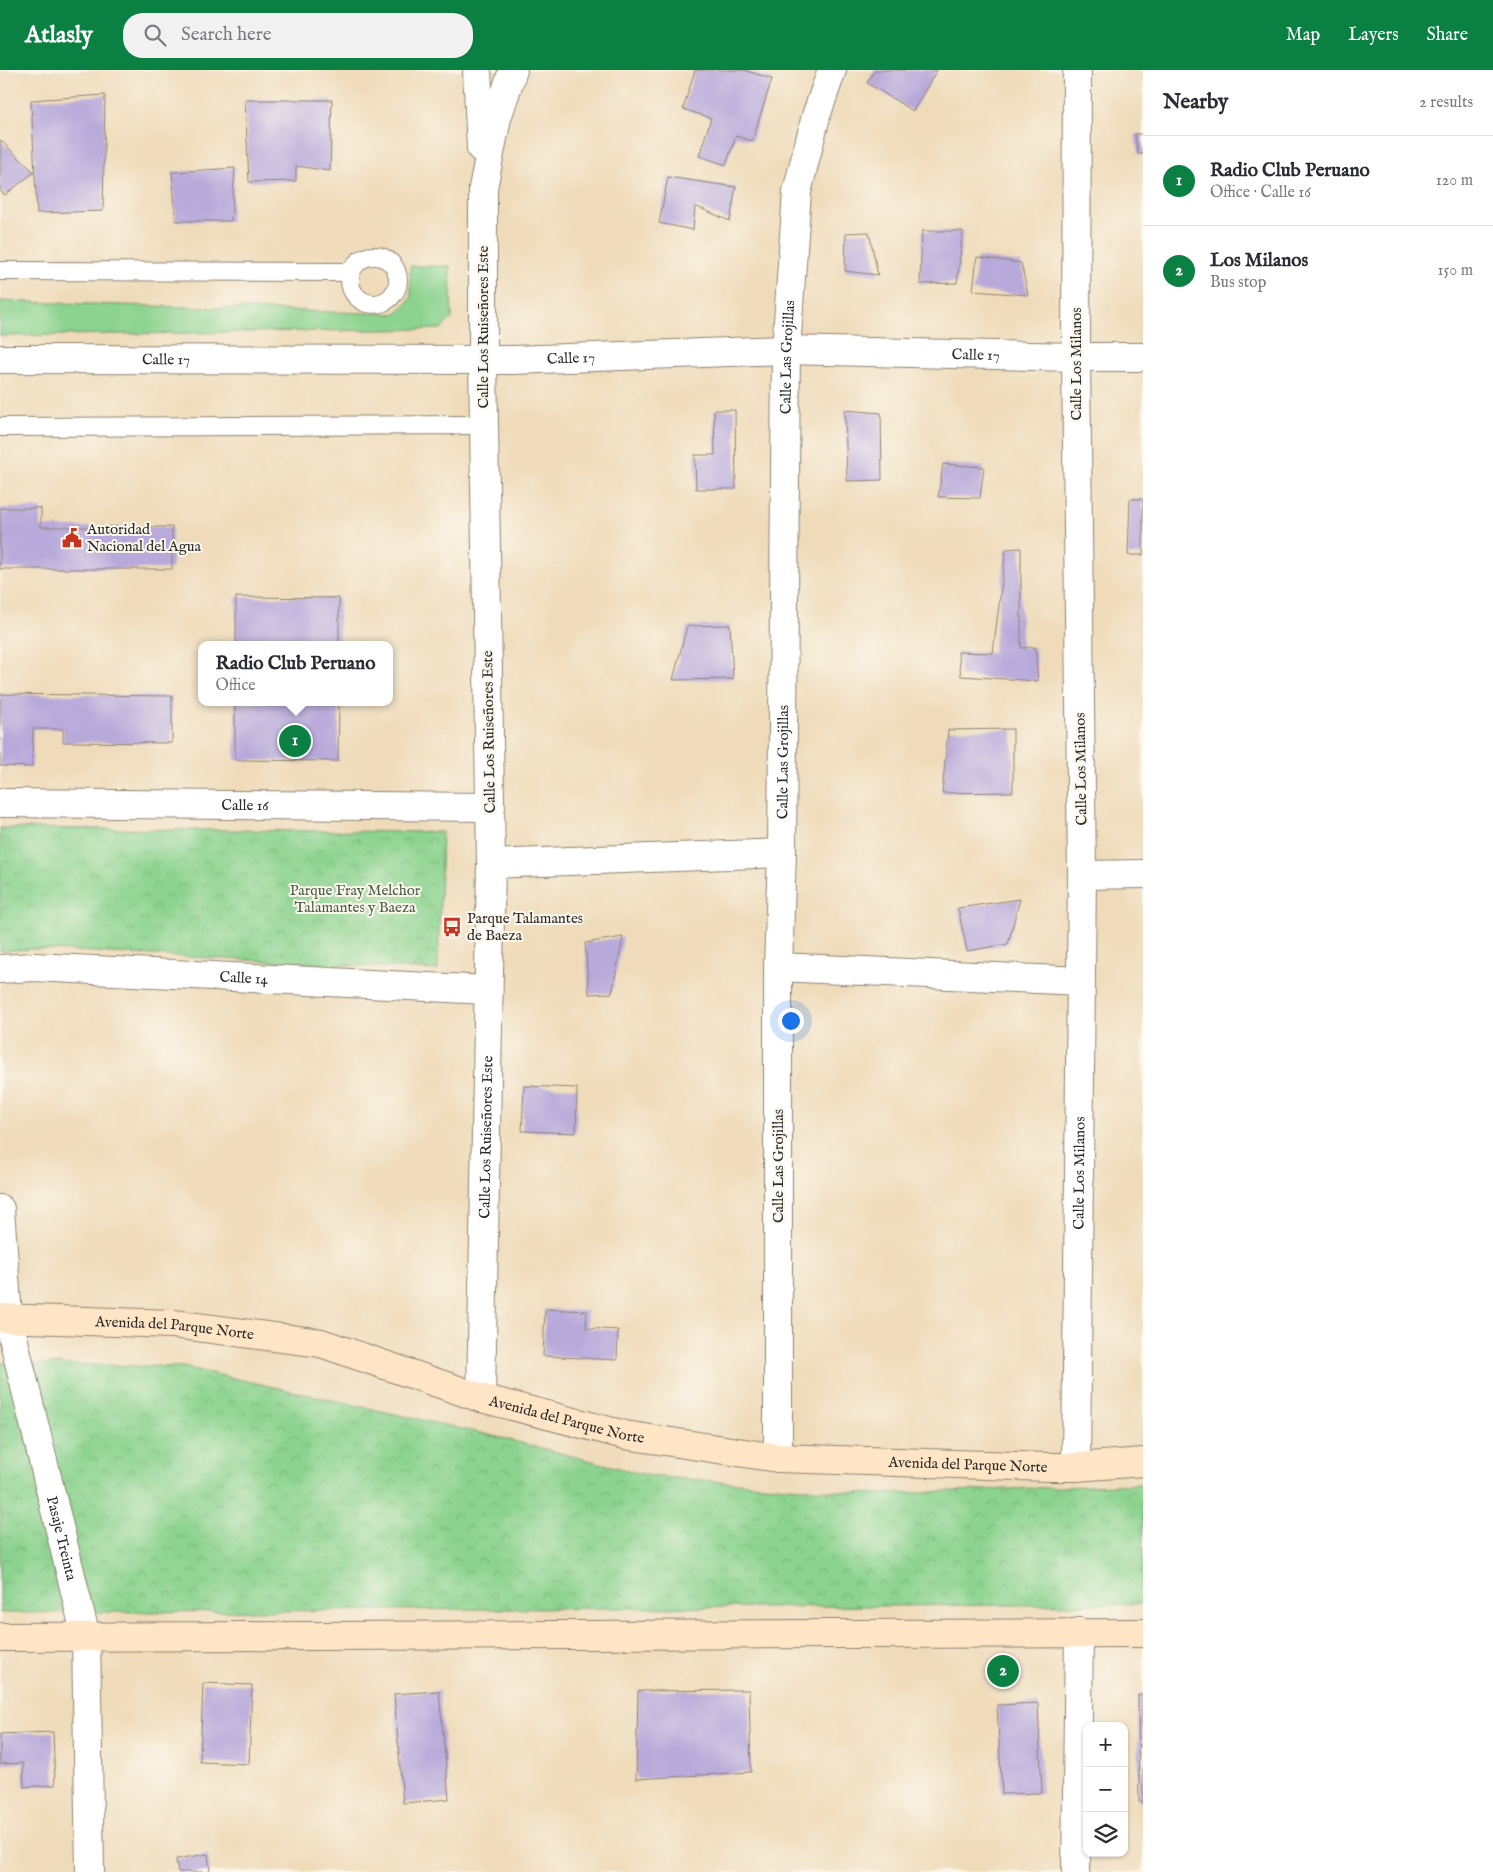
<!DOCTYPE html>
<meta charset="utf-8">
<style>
:root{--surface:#fff;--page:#f2f2f3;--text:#2b2b33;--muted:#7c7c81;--line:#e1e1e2;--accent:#0b8043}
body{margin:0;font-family:"IM FELL English",serif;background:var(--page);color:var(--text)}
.controls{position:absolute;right:15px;bottom:15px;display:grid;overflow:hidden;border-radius:10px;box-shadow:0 1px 4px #0004}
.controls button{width:45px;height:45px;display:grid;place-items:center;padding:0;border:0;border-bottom:1px solid var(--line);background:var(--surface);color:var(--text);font:25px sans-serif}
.you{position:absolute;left:790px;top:950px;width:18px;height:18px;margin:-12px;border:4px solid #fff;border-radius:50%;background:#1a73e8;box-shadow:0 0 0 8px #1a73e833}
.badge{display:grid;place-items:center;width:32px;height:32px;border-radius:50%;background:var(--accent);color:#fff;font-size:16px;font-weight:700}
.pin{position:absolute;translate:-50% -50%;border:2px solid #fff;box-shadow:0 1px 5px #0006}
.popup{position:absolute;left:198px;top:571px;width:195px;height:65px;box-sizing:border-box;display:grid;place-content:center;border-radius:10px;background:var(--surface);filter:drop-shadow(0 1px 4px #0005);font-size:16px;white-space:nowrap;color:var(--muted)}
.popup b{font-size:19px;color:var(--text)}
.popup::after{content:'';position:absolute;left:50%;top:100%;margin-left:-10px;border:10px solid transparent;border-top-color:var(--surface)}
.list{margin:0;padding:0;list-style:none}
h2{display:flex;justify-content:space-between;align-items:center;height:65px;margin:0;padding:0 20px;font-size:21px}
h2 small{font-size:16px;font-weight:400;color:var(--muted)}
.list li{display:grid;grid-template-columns:32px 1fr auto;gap:15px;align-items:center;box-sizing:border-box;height:90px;padding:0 20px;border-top:1px solid var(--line)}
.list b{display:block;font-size:19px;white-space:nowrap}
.list p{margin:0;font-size:16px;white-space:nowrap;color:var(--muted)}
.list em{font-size:16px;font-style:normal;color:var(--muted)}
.icon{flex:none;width:28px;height:28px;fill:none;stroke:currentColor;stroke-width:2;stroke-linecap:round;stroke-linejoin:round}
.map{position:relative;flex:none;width:1143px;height:1802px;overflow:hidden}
header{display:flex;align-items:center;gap:30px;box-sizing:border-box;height:70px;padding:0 25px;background:var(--accent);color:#fff}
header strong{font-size:24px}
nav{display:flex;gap:28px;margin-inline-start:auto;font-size:18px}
.search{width:350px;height:45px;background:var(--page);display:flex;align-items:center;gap:12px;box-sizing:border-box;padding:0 18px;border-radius:20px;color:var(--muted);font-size:19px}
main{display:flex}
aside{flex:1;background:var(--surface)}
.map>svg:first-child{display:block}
.green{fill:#8bd38e;stroke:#5b7f5c}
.park{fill:url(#park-crowns);stroke:#5b7f5c}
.building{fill:#b7a9da}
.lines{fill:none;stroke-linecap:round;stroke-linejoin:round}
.lane-casing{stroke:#8d8372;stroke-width:20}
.street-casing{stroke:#8d8372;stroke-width:30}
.secondary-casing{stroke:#8d8372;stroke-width:30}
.lane{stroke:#fff;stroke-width:18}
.street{stroke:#fff;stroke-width:28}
.secondary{stroke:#fee5c5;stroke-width:28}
.labels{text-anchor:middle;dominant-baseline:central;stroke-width:4;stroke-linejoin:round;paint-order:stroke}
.street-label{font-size:15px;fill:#2b2b2b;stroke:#fbf7ec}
.poi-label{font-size:15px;fill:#2b2b2b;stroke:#fbf7ec;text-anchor:start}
.park-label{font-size:15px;fill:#485d49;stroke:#fbf7ec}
</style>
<header>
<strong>Atlasly</strong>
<div class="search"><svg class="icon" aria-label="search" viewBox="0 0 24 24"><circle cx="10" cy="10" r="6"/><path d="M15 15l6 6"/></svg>Search here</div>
<nav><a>Map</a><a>Layers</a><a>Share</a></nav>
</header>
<main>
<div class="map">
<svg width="1143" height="1802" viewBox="0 0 1143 1802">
<defs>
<pattern id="park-crowns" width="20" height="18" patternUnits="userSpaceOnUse" patternTransform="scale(1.25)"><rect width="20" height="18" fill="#8bd38e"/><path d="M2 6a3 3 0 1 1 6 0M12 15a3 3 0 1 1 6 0" fill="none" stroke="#78b57b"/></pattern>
</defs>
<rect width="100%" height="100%" fill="#fbf7ec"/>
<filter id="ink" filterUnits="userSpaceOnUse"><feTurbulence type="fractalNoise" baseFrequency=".02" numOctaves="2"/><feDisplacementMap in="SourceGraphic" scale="10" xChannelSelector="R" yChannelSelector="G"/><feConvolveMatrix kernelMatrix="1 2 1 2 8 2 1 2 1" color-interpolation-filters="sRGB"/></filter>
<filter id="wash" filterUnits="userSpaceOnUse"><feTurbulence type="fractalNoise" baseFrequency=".0096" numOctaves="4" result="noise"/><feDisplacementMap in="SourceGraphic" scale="20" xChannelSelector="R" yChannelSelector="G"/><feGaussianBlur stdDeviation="1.12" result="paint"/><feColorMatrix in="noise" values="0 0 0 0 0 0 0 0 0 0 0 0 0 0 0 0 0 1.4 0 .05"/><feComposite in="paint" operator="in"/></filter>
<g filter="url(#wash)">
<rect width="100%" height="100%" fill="#efdbba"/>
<path class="green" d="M410 196H450L452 248 441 259 0 266V231L396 244 411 228Z"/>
<path class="park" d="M0 758 442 762 438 900 35 879 0 881Z
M0 1293 184 1297 498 1367 650 1406 875 1424 1143 1414V1534L0 1543Z"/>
<g id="blocks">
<path class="building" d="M695 0H744L772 9 752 71 736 66 726 95 699 86 711 48 683 39Z
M875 0H937L913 41 867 13Z
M105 25 103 141 37 143 31 30Z
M245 30H332L330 101 296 96V111L249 112Z
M1135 64H1143V84H1138Z
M0 70 34 102 5 125 0 121Z
M235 98 231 151H176L172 102Z
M668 107 736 117 730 151 695 136 693 160 659 153Z
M922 161H963L957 213 920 214Z
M869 162 878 205 845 201 846 163Z
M977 187 1021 193 1028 225 973 221Z
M714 340H735L736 419H696L695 385H715Z
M845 340 881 343 882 410 847 411Z
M943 394 984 397 980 428 938 427Z
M1130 429H1143V485H1128Z
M0 438H41V457H172V499H0Z
M1021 478V578L1035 577 1038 611 961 606 958 582 993 583 1006 479Z
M236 527 339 528V575H236Z
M730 555 733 609 673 610 687 556Z
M0 624 172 626V673L63 672V659H33L32 697 0 696Z
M235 632H339L338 691 235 690Z
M1013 659V722L942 723 948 660Z
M1020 829 1008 874 967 881 958 838Z
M623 867 612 923 589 924 585 873Z
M524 1016 577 1018 576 1063 522 1061Z
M545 1239 587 1241 586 1258 618 1260 617 1290 543 1286Z
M203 1613 252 1615 249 1694 200 1692Z
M749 1620 751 1702 636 1709 638 1621Z
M439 1621 449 1729 403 1733 394 1624Z
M1138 1625H1143V1732H1139Z
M1038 1633 1042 1723 1002 1724 997 1635Z
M53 1662 55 1715 24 1717 23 1693 0 1694V1664Z
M208 1784 210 1802H178L176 1789Z"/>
</g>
</g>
<g filter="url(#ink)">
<use href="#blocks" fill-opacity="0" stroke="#8d8372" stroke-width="1"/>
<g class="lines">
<defs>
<path id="lane" d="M350 210a24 24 0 1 1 48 0a24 24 0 1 1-48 0Z
M0 201 351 202
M0 357 484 355"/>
<g id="street">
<path d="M477 0 481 78"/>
<path id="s1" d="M0 289 513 290 786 280 1076 287H1143"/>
<path id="s2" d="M0 733 491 737"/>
<path d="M491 794 782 783"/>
<path d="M1082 805 1143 804"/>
<path d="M778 897 1081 911"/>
<path id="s3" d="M0 899 34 897 487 920"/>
<path id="s4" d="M0 1139 8 1247 86 1567 90 1802"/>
<path id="s5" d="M481 1328 491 794 483 290V118L497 48 513 0"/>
<path id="s6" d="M778 1388V897L782 783 786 280 797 122 816 46 832 0"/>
<path id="s7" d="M1076 1397 1082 805 1076 287 1077 0"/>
<path d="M1076 1802 1079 1562"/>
</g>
<g id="secondary">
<path id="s8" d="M0 1248 173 1254 321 1273 481 1328 625 1365 778 1388 1049 1397H1076L1143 1392"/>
<path d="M0 1567 1143 1563"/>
</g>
</defs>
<use href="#lane" class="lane-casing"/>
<use href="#street" class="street-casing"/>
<use href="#secondary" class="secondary-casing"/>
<use href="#lane" class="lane"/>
<use href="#street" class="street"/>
<use href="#secondary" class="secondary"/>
</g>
</g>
<defs>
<symbol id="civic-bare" viewBox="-9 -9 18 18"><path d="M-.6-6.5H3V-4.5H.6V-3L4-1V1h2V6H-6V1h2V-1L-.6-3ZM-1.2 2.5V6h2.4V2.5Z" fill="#c8321e" stroke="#fbf7ec" stroke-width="2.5" paint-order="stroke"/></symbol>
<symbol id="bus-bare" viewBox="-9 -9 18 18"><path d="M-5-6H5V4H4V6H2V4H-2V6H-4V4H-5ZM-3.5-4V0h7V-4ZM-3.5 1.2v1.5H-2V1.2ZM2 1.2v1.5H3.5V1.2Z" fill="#c8321e" stroke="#fbf7ec" stroke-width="2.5" paint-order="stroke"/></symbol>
</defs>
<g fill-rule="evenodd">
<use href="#civic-bare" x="58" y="454" width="28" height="28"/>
<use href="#bus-bare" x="438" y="843" width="28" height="28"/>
</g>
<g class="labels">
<g class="street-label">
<text transform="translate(483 257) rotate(-90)">Calle Los Ruiseñores Este</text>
<text stroke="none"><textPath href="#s1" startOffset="976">Calle 17</textPath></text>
<text stroke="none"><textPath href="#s6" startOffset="1101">Calle Las Grojillas</textPath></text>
<text stroke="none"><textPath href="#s1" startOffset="571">Calle 17</textPath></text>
<text stroke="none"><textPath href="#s1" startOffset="166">Calle 17</textPath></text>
<text transform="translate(1076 294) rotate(-90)">Calle Los Milanos</text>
<text transform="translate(489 662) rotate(-91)">Calle Los Ruiseñores Este</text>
<text stroke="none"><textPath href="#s6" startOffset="696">Calle Las Grojillas</textPath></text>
<text transform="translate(1081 699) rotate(-91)">Calle Los Milanos</text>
<text stroke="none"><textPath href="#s2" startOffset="245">Calle 16</textPath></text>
<text stroke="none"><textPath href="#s3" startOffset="244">Calle 14</textPath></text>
<text stroke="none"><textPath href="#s5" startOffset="261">Calle Los Ruiseñores Este</textPath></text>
<text transform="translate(778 1096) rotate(-90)">Calle Las Grojillas</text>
<text stroke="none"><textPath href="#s7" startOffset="294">Calle Los Milanos</textPath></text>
<text stroke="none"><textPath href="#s8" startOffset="175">Avenida del Parque Norte</textPath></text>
<text stroke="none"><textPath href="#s8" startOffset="580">Avenida del Parque Norte</textPath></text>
<text stroke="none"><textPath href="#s8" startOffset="985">Avenida del Parque Norte</textPath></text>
<text stroke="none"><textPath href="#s4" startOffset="336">Pasaje Treinta</textPath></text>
</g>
<g class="poi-label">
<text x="87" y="459">Autoridad<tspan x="87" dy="17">Nacional del Agua</tspan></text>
<text x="467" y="848">Parque Talamantes<tspan x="467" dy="17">de Baeza</tspan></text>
</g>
<g class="park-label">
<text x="355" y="820">Parque Fray Melchor<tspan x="355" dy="17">Talamantes y Baeza</tspan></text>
</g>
</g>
</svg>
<div class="controls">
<button>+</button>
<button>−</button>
<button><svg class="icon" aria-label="layers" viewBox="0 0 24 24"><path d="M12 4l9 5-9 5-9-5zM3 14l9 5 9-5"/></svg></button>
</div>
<div class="you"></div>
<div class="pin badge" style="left:295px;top:671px">1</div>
<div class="popup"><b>Radio Club Peruano</b>Office</div>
<div class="pin badge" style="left:1003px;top:1601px">2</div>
</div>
<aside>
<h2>Nearby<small>2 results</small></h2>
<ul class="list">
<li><span class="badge">1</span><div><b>Radio Club Peruano</b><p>Office · Calle 16</p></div><em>120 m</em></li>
<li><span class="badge">2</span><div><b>Los Milanos</b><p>Bus stop</p></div><em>150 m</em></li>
</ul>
</aside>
</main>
